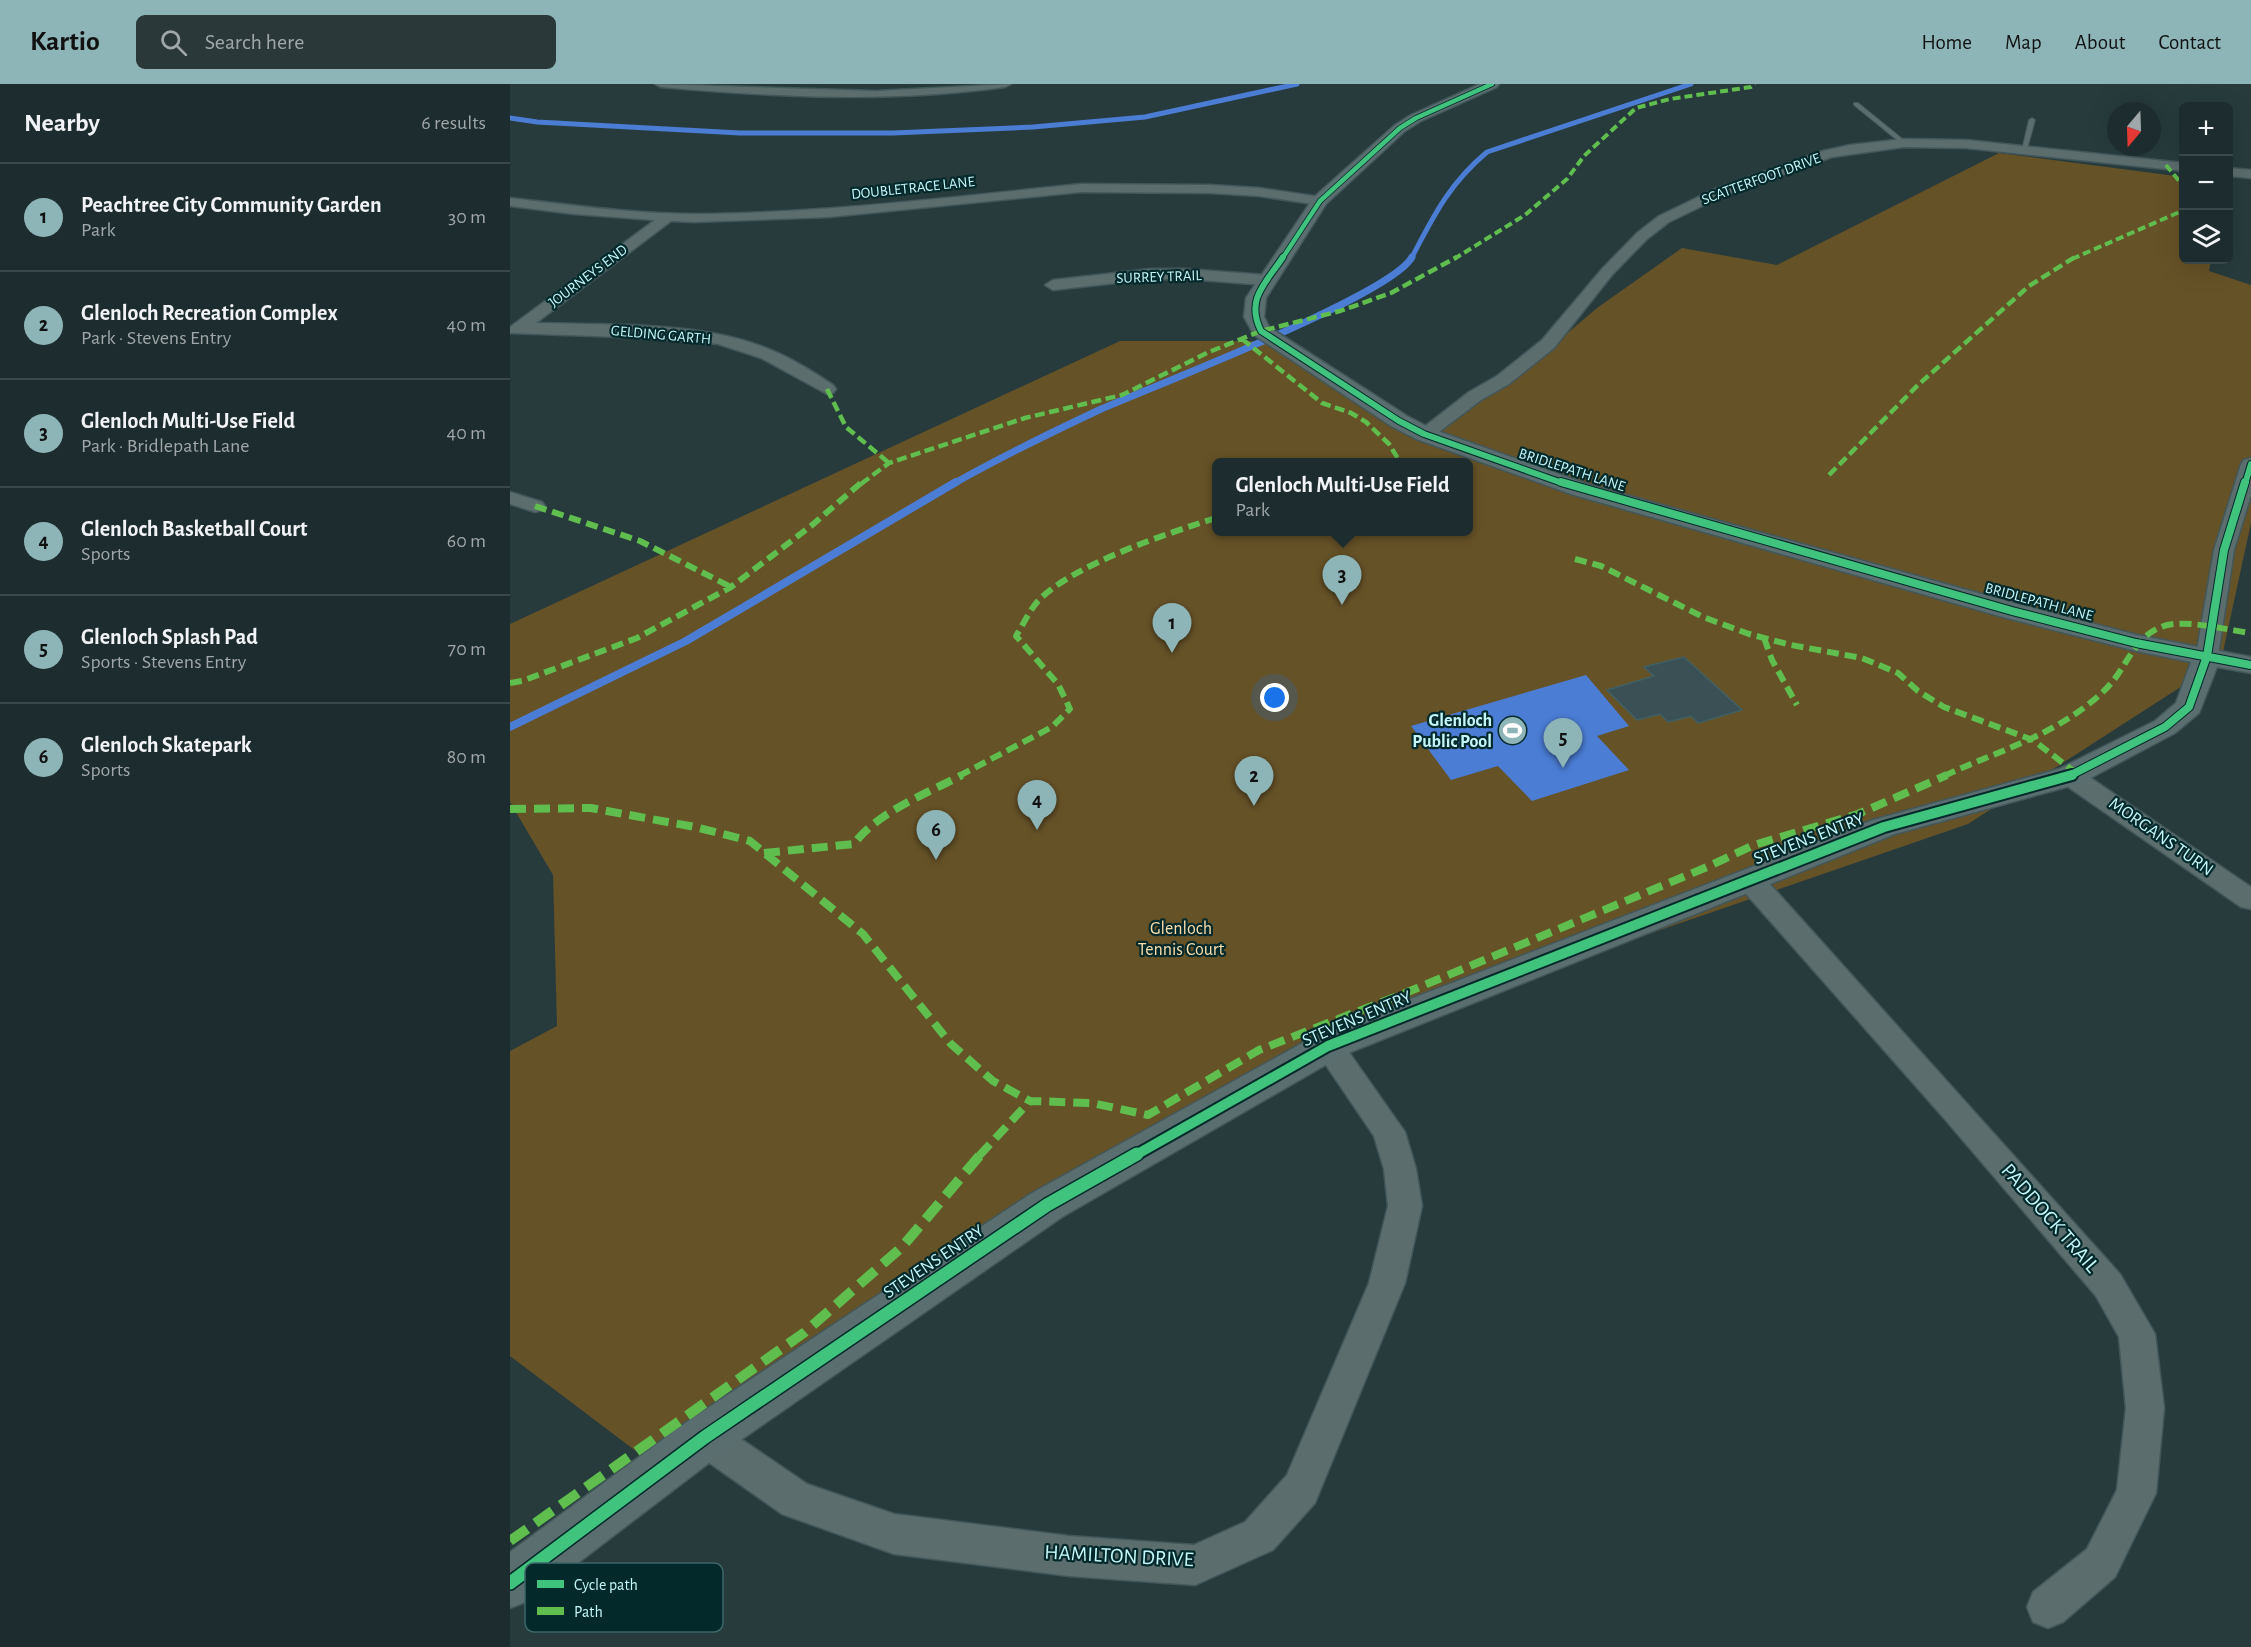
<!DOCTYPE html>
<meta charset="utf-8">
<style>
:root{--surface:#1d2c2e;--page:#2a383a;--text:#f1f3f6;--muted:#a0a7aa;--line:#3b484a;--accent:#8db5b8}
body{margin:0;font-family:"Alegreya Sans",sans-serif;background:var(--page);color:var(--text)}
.controls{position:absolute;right:18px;top:18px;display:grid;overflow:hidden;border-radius:9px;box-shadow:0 6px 24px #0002}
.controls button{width:54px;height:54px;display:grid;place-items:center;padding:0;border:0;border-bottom:2px solid var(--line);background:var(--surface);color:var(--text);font:30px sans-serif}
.compass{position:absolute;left:1597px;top:18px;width:54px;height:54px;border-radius:50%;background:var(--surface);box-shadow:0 6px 24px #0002;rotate:199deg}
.you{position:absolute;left:765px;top:614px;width:21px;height:21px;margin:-15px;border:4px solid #fff;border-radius:50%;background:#1a73e8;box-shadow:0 0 0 9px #1a73e833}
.badge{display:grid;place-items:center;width:39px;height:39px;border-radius:50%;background:var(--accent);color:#111;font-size:20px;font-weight:700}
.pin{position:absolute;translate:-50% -50px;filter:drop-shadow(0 2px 3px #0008)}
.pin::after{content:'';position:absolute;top:32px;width:21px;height:18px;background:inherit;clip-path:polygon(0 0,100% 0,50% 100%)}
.popup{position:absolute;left:702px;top:374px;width:261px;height:78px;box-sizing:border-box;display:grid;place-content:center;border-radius:9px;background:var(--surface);filter:drop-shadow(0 2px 4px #0005);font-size:20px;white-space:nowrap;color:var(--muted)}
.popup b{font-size:22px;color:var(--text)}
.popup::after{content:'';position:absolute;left:50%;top:100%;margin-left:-12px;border:12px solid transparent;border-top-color:var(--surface)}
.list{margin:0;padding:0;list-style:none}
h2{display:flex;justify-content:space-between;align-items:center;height:78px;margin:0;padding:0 24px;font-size:26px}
h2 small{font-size:20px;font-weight:400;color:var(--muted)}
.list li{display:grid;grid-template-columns:39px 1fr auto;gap:18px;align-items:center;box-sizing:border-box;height:108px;padding:0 24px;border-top:2px solid var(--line)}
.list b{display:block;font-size:22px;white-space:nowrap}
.list p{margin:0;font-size:20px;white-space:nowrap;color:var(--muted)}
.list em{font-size:20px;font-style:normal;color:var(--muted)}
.icon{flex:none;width:33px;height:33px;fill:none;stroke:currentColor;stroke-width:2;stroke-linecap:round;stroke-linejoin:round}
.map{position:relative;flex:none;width:1741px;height:1563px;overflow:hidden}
header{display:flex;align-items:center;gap:36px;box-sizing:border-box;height:84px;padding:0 30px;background:var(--accent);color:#111}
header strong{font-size:28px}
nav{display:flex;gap:33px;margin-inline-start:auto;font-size:21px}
.search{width:420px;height:54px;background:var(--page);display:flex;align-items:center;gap:15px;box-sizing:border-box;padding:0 21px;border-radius:9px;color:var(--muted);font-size:22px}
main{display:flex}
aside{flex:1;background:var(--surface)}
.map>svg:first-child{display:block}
.green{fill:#665227;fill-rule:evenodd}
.water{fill:#4b7dd5}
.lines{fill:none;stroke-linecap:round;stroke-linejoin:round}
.stream-far2{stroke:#4b7dd5;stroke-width:5}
.stream-far1{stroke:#4b7dd5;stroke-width:7}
.stream{stroke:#4b7dd5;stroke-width:8}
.building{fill:#3b5054;stroke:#3e6167;stroke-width:1.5}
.lane-casing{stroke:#42575a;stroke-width:2}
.street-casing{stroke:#42575a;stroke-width:3}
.secondary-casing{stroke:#42575a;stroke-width:3}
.lane{fill:#5c6d6e;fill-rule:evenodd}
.street{fill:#5c6d6e;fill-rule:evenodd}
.secondary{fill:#5b6e6f;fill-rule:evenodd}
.quiet-far4{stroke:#5fbe4e;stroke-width:4;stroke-dasharray:8 4;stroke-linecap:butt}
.quiet-far3{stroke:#5fbe4e;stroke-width:4.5;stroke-dasharray:10 4.5;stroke-linecap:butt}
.quiet-far2{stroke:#5fbe4e;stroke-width:6;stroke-dasharray:12 6;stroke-linecap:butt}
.quiet-far1{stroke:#5fbe4e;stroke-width:8;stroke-dasharray:16 8;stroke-linecap:butt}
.quiet{stroke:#5fbe4e;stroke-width:10;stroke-dasharray:21 10;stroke-linecap:butt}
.cycleway-far4-casing{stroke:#03292b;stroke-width:6}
.cycleway-far3-casing{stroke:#03292b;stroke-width:8}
.cycleway-far2-casing{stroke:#03292b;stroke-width:10}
.cycleway-far1-casing{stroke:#03292b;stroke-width:14}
.cycleway-casing{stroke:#03292b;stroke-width:16}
.cycleway-far4{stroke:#40c37c;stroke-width:4.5}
.cycleway-far3{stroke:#40c37c;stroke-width:6}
.cycleway-far2{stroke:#40c37c;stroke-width:8}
.cycleway-far1{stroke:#40c37c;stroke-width:10}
.cycleway{stroke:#40c37c;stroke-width:13}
.labels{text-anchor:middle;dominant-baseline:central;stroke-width:4.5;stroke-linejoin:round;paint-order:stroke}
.far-street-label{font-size:15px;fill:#c4f7fa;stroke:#03292b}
.poi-label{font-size:18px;font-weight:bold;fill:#c4f7fa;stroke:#03292b;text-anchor:end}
.street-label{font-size:18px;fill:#c4f7fa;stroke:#03292b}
.park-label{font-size:18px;fill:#fcdfab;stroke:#03292b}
.near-street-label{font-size:21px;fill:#c4f7fa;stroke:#03292b}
.key{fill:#03292b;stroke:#3d6769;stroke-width:1.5}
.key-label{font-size:16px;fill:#c4f7fa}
</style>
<header>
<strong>Kartio</strong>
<div class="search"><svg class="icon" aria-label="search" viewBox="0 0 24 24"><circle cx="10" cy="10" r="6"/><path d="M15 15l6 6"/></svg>Search here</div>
<nav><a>Home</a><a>Map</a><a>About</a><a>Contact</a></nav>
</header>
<main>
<aside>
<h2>Nearby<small>6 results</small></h2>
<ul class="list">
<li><span class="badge">1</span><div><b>Peachtree City Community Garden</b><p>Park</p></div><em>30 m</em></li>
<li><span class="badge">2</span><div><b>Glenloch Recreation Complex</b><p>Park · Stevens Entry</p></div><em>40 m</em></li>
<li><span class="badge">3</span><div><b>Glenloch Multi-Use Field</b><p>Park · Bridlepath Lane</p></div><em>40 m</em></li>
<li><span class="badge">4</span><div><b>Glenloch Basketball Court</b><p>Sports</p></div><em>60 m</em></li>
<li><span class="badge">5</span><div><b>Glenloch Splash Pad</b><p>Sports · Stevens Entry</p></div><em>70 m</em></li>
<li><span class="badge">6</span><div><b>Glenloch Skatepark</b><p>Sports</p></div><em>80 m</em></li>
</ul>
</aside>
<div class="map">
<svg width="1741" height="1563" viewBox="0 0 1741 1563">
<rect width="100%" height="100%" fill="#273b3d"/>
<path class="green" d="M1489 69 1673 93 1674 176H1701L1699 187 1741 201V439L1711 577 1458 740 854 948 147 1383 0 1272V967L47 942 43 791 0 718V540L610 257H766L896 342 936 341 1005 294 1087 224 1172 164 1267 181ZM706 378H958V448H706Z"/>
<path class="water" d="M1076 591 1119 642 1087 652 1119 686 1022 717 988 682 941 696 901 642Z"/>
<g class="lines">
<path class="stream-far2" d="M0 34 27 38 230 49H383L523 43 635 33 787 0
M901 175C924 131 939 100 977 68L1181 0"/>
<path class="stream-far1" d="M443 400C491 373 540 349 589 326 641 303 882 211 902 173"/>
<path class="stream" d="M0 643 176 557 446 398"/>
</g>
<path class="building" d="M1174 573 1232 626 1188 639 1181 632 1158 638 1150 630 1127 636 1097 606 1144 592 1134 583Z"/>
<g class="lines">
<defs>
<path id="lane" d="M1344 19H1348L1396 58V60H1392L1344 21Z
M1522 34 1525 36 1517 65 1512 66 1519 36Z"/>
<path id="street" d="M145 0 366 7 501 0 495 3C380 19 266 13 151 3Z
M1394 55 1456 56 1674 79V87L1456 64 1394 63 1322 73 1215 111 1159 138 1137 155 1102 191 1044 264 999 300 971 316 921 354H907L905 350 959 308 987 292 1032 256 1092 185 1127 149 1149 132 1205 105 1313 67 1340 61Z
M1718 84 1741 86V94L1718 92Z
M571 100 700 101 749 104 810 113 817 117 810 121 749 112 700 109 571 108 319 133 184 138 161 137 26 239C94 241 178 238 242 259 271 268 298 284 323 301L326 305 323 309 317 310 251 274 208 260 140 254 0 249V243L145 136 64 130 0 122V114C61 121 124 130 186 130 315 129 443 113 571 100Z
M641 185H676L756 191 764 196 756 201 676 195H641L543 206 535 201 543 196Z
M1741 374V411L1724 466 1708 572 1705 577 1697 579 1689 577 1686 572 1704 466 1731 380 1734 376Z
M0 408 32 418 35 422 32 426 25 428 0 420Z
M1560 684 1569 686 1741 803V825L1731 823 1551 698 1547 692 1551 686Z
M1240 787 1250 789 1610 1190 1645 1250 1654 1324 1646 1409 1605 1493 1553 1538 1538 1544 1523 1538 1517 1523 1523 1508 1577 1465 1607 1406 1616 1324 1609 1253 1586 1212 1433 1033 1230 803 1226 796 1230 789Z
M818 950 829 954 895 1048 906 1085 912 1122 895 1199 805 1419 763 1466 685 1501 559 1492 384 1470 272 1430 181 1366 176 1353 181 1340 195 1335 209 1340 297 1400 384 1430 559 1452 684 1461 735 1438 777 1391 859 1199 878 1122 874 1085 864 1052 803 962 807 954Z"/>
<path id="secondary" d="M970 0H989L987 3 911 37 895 47 816 120 756 214 754 233 759 243 897 332 922 345 1080 401 1511 521 1627 551 1741 573V589L1707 583 1689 629 1665 649 1571 699 1385 750 831 972 552 1133 212 1369 18 1517 0 1524V1468L178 1337 522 1109 805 952 1363 736 1549 685 1645 637 1666 619 1681 578 1626 567 1493 533 1064 411 906 355 881 342 744 251 734 233 736 214 804 113 885 41 901 31Z"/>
</defs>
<use href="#lane" class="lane-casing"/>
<use href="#street" class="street-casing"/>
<use href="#secondary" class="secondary-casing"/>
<use href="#lane" class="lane"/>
<use href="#street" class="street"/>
<use href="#secondary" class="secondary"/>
<path class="quiet-far4" d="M1656 81 1674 103
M944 175 1015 131 1057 95 1074 72 1126 24 1160 15 1241 3 1245 0
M1562 175 1674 126"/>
<path class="quiet-far3" d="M732 255 812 319 841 329 856 338 879 360 890 378
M317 305 336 343 379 379
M1319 391 1408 301 1519 202 1565 173
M351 400 379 379 515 334 612 311 699 268 751 247 830 227 881 209 947 173"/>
<path class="quiet-far2" d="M25 422 130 457 221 503
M1065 475 1091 482 1193 533 1239 550 1281 561 1352 574 1388 589 1408 607 1434 623 1523 656 1566 689
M1254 554 1262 576 1287 621
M0 599 12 597 127 554 221 503 301 442 352 398
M449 692 542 643 560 625 548 600 506 552C513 541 519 527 528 517 562 481 658 449 706 434
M1434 692C1485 668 1535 655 1580 619 1590 611 1599 603 1606 593 1619 575 1628 552 1651 543 1672 534 1717 546 1741 549"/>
<path class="quiet-far1" d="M0 725 81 724 185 743 240 757 353 850 441 960 483 997 520 1017 582 1019 638 1031 749 966 900 907 1197 783 1244 761 1348 730 1437 691
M254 769 344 760C367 728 418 709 452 691
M469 1072 520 1017"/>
<path class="quiet" d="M0 1457 295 1248 392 1163 471 1070"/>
<defs>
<path id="cycleway-far4" d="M772 175 810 117 890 44 906 34 982 0"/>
<path id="cycleway-far3" d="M773 173C756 199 735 215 751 247L889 337 914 350 1055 400
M1735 400 1741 380"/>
<path id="cycleway-far2" d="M1051 398 1502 527 1626 559 1741 581
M1559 692 1655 643 1679 623 1697 572 1714 466 1735 398"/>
<path id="cycleway-far1" d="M624 1072 818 962 1374 743 1562 691"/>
<path id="cycleway" d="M0 1499 195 1353 537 1121 627 1070"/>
</defs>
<use href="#cycleway-far4" class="cycleway-far4-casing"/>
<use href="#cycleway-far3" class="cycleway-far3-casing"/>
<use href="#cycleway-far2" class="cycleway-far2-casing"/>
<use href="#cycleway-far1" class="cycleway-far1-casing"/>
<use href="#cycleway" class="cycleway-casing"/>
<use href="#cycleway-far4" class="cycleway-far4"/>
<use href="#cycleway-far3" class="cycleway-far3"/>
<use href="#cycleway-far2" class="cycleway-far2"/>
<use href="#cycleway-far1" class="cycleway-far1"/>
<use href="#cycleway" class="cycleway"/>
</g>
<defs>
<symbol id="stadium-disc" viewBox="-11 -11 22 22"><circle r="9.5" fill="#8db5b8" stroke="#03292b"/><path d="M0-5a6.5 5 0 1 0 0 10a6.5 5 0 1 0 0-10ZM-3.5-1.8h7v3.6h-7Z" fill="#fff"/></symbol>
</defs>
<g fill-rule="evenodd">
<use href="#stadium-disc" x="986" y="630" width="33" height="33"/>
</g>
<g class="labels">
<g class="far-street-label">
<text transform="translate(1251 95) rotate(-20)">SCATTERFOOT DRIVE</text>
<text transform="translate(403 104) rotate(-6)">DOUBLETRACE LANE</text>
<text transform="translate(78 192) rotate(-37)">JOURNEYS END</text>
<text transform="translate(649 193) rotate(-2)">SURREY TRAIL</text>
<text transform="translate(151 251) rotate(5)">GELDING GARTH</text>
<text transform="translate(1062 386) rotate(18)">BRIDLEPATH LANE</text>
<text transform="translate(1529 518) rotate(15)">BRIDLEPATH LANE</text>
</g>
<g class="poi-label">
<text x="982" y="637">Glenloch<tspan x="982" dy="21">Public Pool</tspan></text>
</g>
<g class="street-label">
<text transform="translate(1651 753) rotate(35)">MORGANS TURN</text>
<text transform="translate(1299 755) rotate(-21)">STEVENS ENTRY</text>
<text transform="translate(847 935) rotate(-23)">STEVENS ENTRY</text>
<text transform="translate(424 1178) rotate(-34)">STEVENS ENTRY</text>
</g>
<g class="park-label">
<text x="671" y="845">Glenloch<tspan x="671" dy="21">Tennis Court</tspan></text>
</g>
<g class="near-street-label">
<text transform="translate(1540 1134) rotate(49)">PADDOCK TRAIL</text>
<text transform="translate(609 1472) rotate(3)">HAMILTON DRIVE</text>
</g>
</g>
<rect x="15" y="1479" width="198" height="69" rx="9" class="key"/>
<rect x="27" y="1496" width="27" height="8" fill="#40c37c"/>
<rect x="27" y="1523" width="27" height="8" fill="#5fbe4e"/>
<g class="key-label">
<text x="64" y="1506">Cycle path</text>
<text x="64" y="1533">Path</text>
</g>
</svg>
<div class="controls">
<button>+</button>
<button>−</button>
<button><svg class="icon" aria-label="layers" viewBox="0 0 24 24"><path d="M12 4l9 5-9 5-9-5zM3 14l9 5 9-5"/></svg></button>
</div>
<svg class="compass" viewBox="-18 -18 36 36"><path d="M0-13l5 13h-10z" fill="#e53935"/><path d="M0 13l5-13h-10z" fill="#a0a7aa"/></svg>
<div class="you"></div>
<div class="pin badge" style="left:662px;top:569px">1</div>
<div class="pin badge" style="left:744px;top:722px">2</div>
<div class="pin badge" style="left:832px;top:521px">3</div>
<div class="popup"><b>Glenloch Multi-Use Field</b>Park</div>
<div class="pin badge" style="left:527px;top:746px">4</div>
<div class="pin badge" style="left:1053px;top:684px">5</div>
<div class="pin badge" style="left:426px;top:776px">6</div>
</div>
</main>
